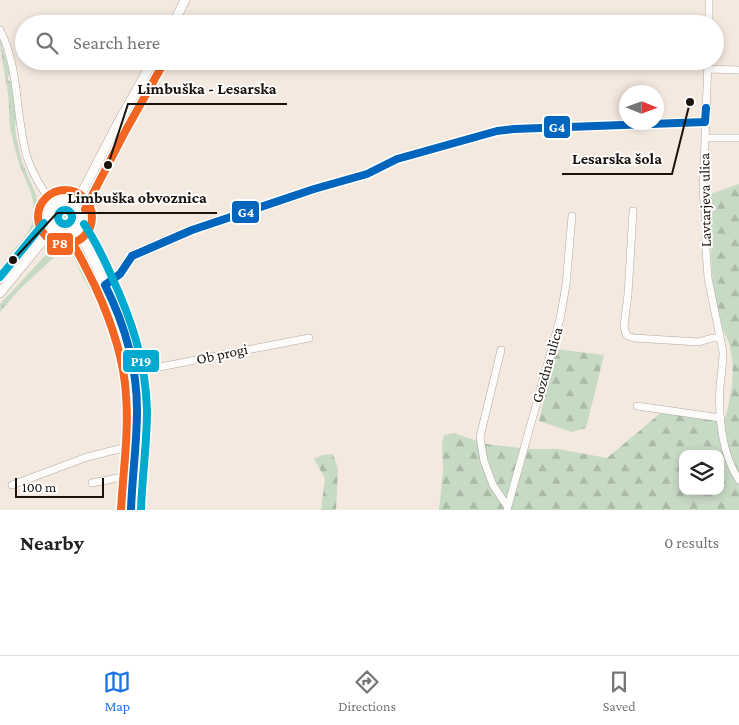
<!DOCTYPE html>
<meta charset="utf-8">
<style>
:root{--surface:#fff;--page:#f6f6f6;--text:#222;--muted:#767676;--line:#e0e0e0;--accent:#1a73e8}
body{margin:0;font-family:"Crimson Pro",serif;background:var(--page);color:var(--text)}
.controls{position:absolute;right:15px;bottom:15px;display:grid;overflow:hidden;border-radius:10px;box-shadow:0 2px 8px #0003}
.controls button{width:45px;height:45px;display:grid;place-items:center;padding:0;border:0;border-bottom:1px solid var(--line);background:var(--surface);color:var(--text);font:25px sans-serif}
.compass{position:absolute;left:619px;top:85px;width:45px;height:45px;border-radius:50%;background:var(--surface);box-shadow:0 2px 8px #0003;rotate:91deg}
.scale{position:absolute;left:15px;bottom:12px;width:89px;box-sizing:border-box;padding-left:5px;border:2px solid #1b120b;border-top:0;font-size:14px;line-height:18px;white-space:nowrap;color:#1b120b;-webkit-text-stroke:4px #fff;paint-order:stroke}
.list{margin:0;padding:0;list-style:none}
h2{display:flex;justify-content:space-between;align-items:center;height:65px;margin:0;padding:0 20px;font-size:21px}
h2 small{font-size:16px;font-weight:400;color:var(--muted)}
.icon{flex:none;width:28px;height:28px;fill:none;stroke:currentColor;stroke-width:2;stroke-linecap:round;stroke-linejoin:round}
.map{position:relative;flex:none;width:739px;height:510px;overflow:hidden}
.search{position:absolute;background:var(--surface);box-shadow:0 2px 8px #0003;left:15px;right:15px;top:15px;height:55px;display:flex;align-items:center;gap:12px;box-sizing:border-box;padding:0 18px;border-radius:28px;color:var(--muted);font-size:19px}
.sheet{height:145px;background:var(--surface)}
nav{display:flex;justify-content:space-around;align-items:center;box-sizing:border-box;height:70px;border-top:1px solid var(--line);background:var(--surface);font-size:14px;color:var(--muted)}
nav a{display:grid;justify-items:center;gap:2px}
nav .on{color:var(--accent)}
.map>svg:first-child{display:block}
.grass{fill:url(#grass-tufts)}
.forest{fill:url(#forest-firs);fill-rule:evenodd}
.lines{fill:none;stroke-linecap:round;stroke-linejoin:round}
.minor-casing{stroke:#b2a9a1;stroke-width:8}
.major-casing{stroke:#b2a9a1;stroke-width:10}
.minor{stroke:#fdfcfa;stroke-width:7}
.major{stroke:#fdfcfa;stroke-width:9}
.bus-1-casing{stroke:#fff;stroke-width:11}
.bus-2-casing{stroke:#fff;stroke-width:11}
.bus-3-casing{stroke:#fff;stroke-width:11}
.bus-1{stroke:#0065bd;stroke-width:8}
.bus-2{stroke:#f26522;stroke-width:8}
.bus-3{stroke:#00a9ce;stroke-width:8}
.labels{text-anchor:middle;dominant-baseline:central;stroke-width:4;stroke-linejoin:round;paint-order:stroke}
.street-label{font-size:15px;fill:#1b120b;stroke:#fff}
.leader{fill:none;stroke:#1b120b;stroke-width:2}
.callout-dot{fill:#1b120b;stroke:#fff;stroke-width:2}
.callout-label{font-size:16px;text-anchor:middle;font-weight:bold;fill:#1b120b;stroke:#fff;stroke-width:4;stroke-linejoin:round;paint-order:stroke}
.line-badge{stroke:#fff;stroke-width:2}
.badge-label{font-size:14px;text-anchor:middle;font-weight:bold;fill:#fff}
</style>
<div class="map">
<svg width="739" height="510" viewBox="0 0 739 510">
<defs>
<pattern id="grass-tufts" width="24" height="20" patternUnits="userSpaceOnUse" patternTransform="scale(1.25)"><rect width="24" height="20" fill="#c7dac4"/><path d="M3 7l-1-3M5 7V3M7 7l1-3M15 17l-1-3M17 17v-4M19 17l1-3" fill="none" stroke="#aabaa7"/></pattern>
<pattern id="forest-firs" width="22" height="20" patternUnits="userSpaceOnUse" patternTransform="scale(1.25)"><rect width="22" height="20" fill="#c7dac4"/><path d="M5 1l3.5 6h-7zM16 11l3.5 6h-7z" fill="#aabaa7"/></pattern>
</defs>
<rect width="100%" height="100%" fill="#f4e9df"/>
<path class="grass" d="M0 38 10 74 8 76V80L11 82 16 118 15 127 17 141 22 162 36 195 39 208 36 224 31 236 9 259 6 269 0 276C0 255 32 241 34 214 35 197 26 181 20 166 17 157 14 146 12 136 8 123 10 108 8 94 6 75 0 57 0 38Z
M72 206 75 212 74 220 69 224 56 226C47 210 62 210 72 206Z
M60 242 71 243 77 248 89 279 99 291 117 326 113 328C108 310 93 296 85 281 78 270 76 254 65 247L19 290 0 312V304L55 245Z"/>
<path class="forest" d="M739 184V510H439L443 471 442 444 444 435 454 433 486 444 530 449H558L607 458 663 411 725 419C732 394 736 369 729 343 727 337 723 331 722 325 718 314 716 302 714 291 709 259 713 226 708 195ZM683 454H720V491H683Z
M556 349 604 355 586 428 572 432 539 421Z
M333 454 338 469 336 510H321L325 478 314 459 323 455Z"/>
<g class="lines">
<defs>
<path id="minor" d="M709 24V0
M0 30C20 69 15 116 27 157 33 175 42 190 53 204
M708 61 703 191 706 224V249L708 278 723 352C723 364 721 375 720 387 718 416 722 455 739 480
M708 69 739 70
M705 138H739
M633 211 628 294 624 326 626 334 628 336 634 338 699 342 712 338H720
M105 285 120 274 132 256 192 230 314 189 367 174 397 159 497 131 529 128H571L705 122
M501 350 480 437 484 461 493 485 507 506
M134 372 309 338
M637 406 721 418
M92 483 132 475
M12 485 87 457 135 445
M507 510 560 319 566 285 572 216"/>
<path id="major" d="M173 24 185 0
M48 217a17 17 0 1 1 34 0a17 17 0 1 1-34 0Z
M76 204 117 125 153 61
M76 230C90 248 96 267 106 287 125 326 137 367 137 411 137 444 132 477 131 510
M0 293 52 229"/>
</defs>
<use href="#minor" class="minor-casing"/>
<use href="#major" class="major-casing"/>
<use href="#minor" class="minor"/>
<use href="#major" class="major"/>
<defs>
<path id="bus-1" d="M105 285 120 274 132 256 192 230 314 189 367 174 397 159 497 131 514 129 705 122 706 108
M105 285C125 325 137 366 137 410 137 444 132 477 131 510"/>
<path id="bus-2" d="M38 217a27 27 0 1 1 54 0a27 27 0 1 1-54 0Z
M85 209 126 130 162 66
M68 236C79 252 86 269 95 286 111 321 124 357 126 395 129 433 123 472 121 510"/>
<path id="bus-3" d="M58 217a7 7 0 1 1 14 0a7 7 0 1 1-14 0Z
M84 224C95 240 103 257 111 275 131 318 146 362 147 411 147 444 142 477 141 510
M0 277 44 223"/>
</defs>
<use href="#bus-1" class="bus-1-casing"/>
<use href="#bus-2" class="bus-2-casing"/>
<use href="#bus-3" class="bus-3-casing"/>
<use href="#bus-1" class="bus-1"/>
<use href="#bus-2" class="bus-2"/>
<use href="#bus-3" class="bus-3"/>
</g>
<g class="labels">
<g class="street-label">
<text transform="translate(705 200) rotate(-91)">Lavtarjeva ulica</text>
<text transform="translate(222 354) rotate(-12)">Ob progi</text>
<text transform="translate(547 365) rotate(-74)">Gozdna ulica</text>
</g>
</g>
<path class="leader" d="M108 165L128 104H287M690 102L672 174H562M13 260L57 213H217"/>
<g class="callout-dot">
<circle cx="108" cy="165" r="5"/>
<circle cx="690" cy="102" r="5"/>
<circle cx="13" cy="260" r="5"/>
</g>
<g class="callout-label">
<text x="207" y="94">Limbuška - Lesarska</text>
<text x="617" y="164">Lesarska šola</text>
<text x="137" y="203">Limbuška obvoznica</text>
</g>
<g class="line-badge">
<rect x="543" y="115" width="28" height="24" rx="5" fill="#0065bd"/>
<rect x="231" y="200" width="29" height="24" rx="5" fill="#0065bd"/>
<rect x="46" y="232" width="28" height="24" rx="5" fill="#f26522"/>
<rect x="122" y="349" width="38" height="24" rx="5" fill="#00a9ce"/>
</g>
<g class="badge-label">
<text x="557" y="132">G4</text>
<text x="246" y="217">G4</text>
<text x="60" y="248">P8</text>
<text x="141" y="366">P19</text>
</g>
</svg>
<div class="controls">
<button><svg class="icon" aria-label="layers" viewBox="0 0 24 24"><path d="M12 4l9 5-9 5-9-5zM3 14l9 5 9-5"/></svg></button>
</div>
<svg class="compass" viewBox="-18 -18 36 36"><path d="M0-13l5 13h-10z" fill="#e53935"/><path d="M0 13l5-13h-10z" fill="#767676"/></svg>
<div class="scale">100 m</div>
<div class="search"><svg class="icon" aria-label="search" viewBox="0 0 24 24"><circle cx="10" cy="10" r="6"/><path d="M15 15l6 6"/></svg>Search here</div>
</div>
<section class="sheet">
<h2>Nearby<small>0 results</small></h2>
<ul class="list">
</ul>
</section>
<nav>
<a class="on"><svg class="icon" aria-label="map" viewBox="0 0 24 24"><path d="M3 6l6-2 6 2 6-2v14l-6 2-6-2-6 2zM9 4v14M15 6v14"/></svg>Map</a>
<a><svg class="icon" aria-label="directions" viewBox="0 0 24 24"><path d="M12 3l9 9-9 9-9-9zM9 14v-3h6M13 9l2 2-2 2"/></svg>Directions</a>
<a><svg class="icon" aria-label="saved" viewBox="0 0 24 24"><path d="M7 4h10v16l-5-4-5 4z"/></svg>Saved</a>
</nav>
